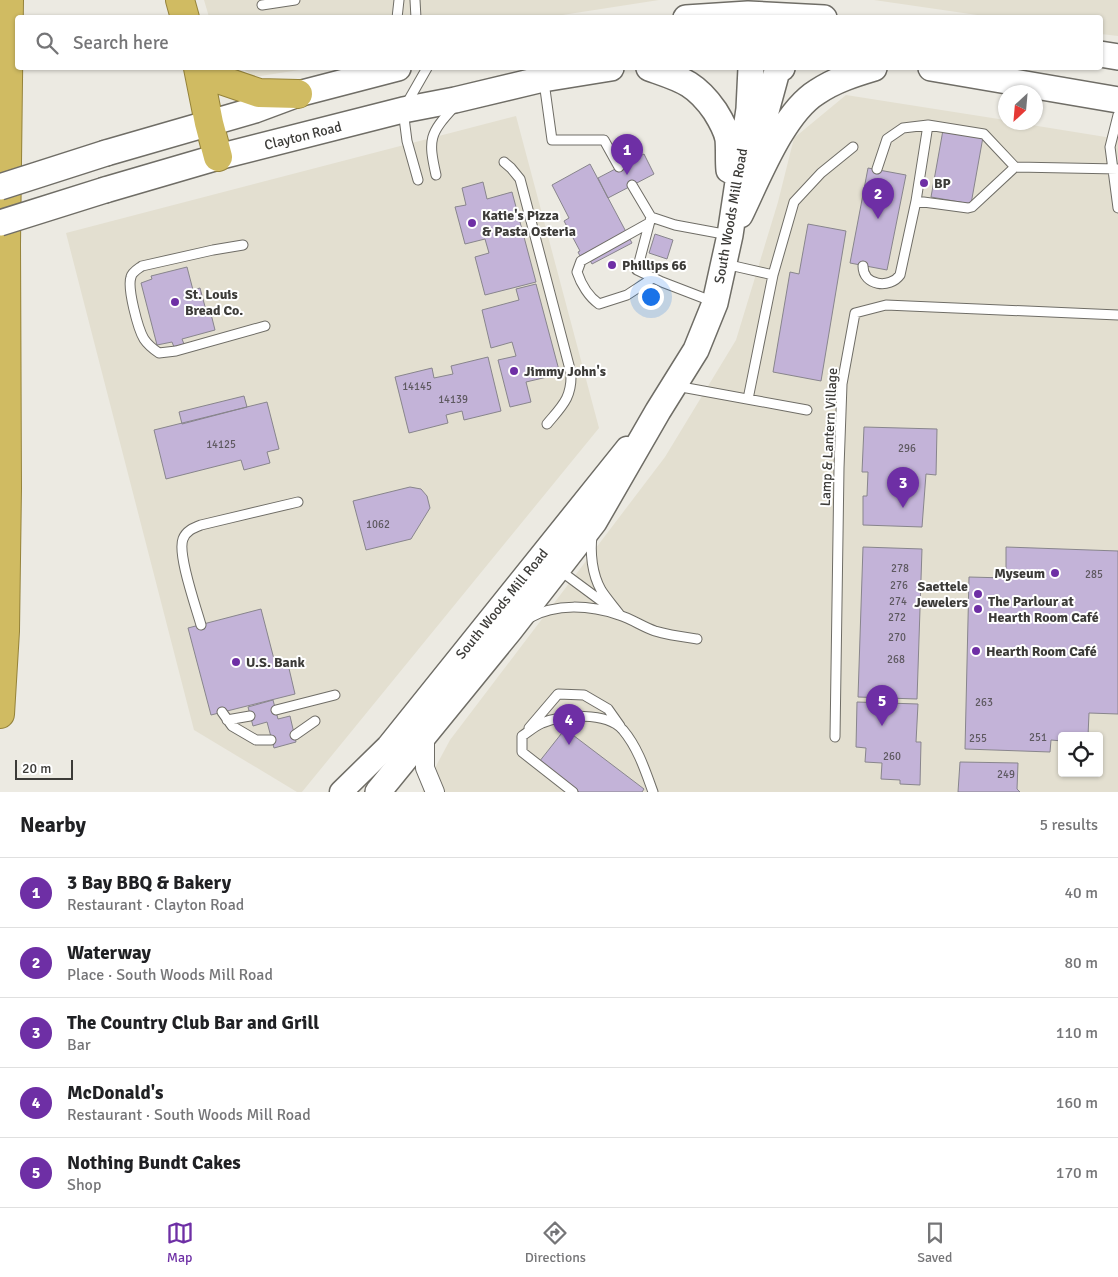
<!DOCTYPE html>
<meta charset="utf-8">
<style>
:root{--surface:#fff;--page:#f2f2f2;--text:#202124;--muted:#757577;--line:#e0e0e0;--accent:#6e2fa5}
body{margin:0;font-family:Signika,sans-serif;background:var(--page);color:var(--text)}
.controls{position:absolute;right:15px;bottom:15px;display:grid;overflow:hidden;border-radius:5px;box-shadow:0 1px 4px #0004}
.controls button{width:45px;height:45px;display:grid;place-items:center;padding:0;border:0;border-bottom:1px solid var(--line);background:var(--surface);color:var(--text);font:25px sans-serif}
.compass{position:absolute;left:998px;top:85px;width:45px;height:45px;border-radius:50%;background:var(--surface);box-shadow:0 1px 4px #0004;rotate:206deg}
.scale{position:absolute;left:15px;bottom:12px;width:58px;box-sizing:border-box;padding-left:5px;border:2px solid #3c3b38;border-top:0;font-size:14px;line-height:18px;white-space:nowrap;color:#3c3b38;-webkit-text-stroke:4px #fff;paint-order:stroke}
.you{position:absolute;left:650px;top:296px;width:18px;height:18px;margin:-12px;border:4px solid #fff;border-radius:50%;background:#1a73e8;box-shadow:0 0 0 8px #1a73e833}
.badge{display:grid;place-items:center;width:32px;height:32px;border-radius:50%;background:var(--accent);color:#fff;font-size:16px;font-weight:700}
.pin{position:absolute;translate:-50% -41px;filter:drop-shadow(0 1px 2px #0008)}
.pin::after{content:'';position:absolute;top:26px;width:18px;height:15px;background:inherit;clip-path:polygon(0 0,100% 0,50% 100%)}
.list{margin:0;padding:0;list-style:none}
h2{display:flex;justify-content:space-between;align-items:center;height:65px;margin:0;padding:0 20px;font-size:21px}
h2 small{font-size:16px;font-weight:400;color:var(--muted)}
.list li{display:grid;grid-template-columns:32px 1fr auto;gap:15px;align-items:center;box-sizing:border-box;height:70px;padding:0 20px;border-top:1px solid var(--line)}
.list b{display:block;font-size:19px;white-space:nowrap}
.list p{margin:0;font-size:16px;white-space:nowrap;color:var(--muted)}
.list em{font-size:16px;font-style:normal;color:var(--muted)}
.icon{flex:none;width:28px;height:28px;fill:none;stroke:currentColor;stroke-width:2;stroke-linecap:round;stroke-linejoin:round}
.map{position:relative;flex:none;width:1118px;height:792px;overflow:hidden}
.search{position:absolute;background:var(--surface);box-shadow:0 1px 4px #0004;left:15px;right:15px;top:15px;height:55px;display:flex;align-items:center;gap:12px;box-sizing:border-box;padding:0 18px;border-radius:5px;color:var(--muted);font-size:19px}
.sheet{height:415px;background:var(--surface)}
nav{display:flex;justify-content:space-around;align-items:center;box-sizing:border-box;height:70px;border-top:1px solid var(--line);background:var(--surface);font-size:14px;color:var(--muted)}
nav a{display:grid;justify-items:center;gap:2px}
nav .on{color:var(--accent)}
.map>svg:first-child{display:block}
.built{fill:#e3dfd0;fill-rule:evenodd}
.building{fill:#c3b3d8;stroke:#88858c}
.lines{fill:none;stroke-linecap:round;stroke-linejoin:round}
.service-casing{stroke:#6f6d66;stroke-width:11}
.minor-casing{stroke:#6f6d66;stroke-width:20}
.tertiary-casing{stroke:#6f6d66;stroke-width:25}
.secondary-casing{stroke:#6f6d66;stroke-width:28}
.trunk-casing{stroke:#95833a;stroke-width:30}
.service{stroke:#fff;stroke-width:9}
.minor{stroke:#fff;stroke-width:18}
.tertiary{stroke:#fff;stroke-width:22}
.secondary{stroke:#fff;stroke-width:25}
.trunk{stroke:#d0bb62;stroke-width:28}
.secondary-bridge-casing{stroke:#6f6d66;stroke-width:28;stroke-linecap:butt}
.secondary-bridge{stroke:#fff;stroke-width:25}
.poi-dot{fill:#6e2fa5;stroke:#fff;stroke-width:2}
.labels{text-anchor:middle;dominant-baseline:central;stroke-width:4;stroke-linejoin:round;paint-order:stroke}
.number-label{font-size:11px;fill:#5e5960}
.street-label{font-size:14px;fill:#3c3b38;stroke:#fff}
.poi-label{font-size:14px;font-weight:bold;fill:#3c3b38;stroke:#fff;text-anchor:start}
</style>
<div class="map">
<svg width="1118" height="792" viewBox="0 0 1118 792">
<rect width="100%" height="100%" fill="#eceae2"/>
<path class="built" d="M204 0H659L543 18 209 17Z
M874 0H1118V36L1101 34 1100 18 991 17Z
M242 68H312L254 77Z
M846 95 1005 120 1006 122 1019 123 1118 139V792H422L450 740 665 457 736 340 778 202 794 138ZM1062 736H1099V773H1062Z
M516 116 599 428 302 792H297L194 730 66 233Z"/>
<path class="building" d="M943 130 983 137 971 204 931 197Z
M644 154 654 174 608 198 598 178Z
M590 164 632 243 592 264 586 253 580 256 578 252 580 251 564 221 569 218 552 185Z
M868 168 906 175 887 270 850 263Z
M483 182 487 199 512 192 536 282 485 295 475 257 489 253 485 239 465 244 455 207 466 205 462 188Z
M808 224 846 231 821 381 773 372 790 272 799 274Z
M655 234 673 240 667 259 649 253Z
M187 267 193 290 200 288 207 314H211L215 330 182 339 184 344 174 347 172 342 157 345 141 283 152 279 151 276Z
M536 284 560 374 526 382 531 402 510 407 498 360 516 356 512 342 491 348 482 310 519 300 516 289Z
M488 357 501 411 464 420 462 411 446 415 448 423 409 433 395 377 432 368 434 378 453 374 451 366Z
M244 396 247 407 182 424 179 412Z
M267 402 279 449 267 452 270 463 244 470 241 460 166 479 154 430Z
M864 427 937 429 936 475 926 474 922 527 863 525V496H867L868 472H862Z
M410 487 421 489 427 496 430 508 411 539 366 550 353 501Z
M863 547 922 549 917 699 858 697Z
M1006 547 1118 551V714L1089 713 1088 736H1062V741L1051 740 1050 752 965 749 969 577 1006 578Z
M261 609 275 663 287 660 295 694 211 715 188 628Z
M273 700 278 719 290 716 296 742 274 748 267 722 253 726 248 707Z
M857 702 918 704 916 742H921L920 785 900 784V780L881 779 882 763 865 762 866 748 856 747Z
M565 729 644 789 642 792H579L539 762Z
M960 762 1018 763 1017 789 1020 792H958Z"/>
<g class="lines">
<defs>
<path id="service" d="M415 0 416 18
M262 5 295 0
M397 18 399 0
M544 82 552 140H604L619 167
M1118 115 1110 147 1118 208
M504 162 511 168 520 179 571 373C572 398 562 406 547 424
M877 169 887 139 903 128 928 125 984 134 1015 167
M436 175C428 139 429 134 455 106
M418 180 407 141 403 110 427 68
M632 185 651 217 675 225 729 235
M916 201 928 125
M651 217 637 270 662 282 714 302
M649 223 581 261 577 272C581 284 589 297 599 304L627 295 653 278
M243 245 213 250 142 266C138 269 132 272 131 277 127 288 138 329 144 339 148 345 153 349 159 353L176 351 265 326
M725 264 773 275
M863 266C863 286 890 289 900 275L916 201 968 208 972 207 1015 167 1118 169
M676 386 807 410
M748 399 773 275 794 202 821 173 853 147
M592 536C590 553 592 574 601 590 606 598 614 607 620 615
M558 569 612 609
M529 618C556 603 590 605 619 615 632 619 643 627 655 631 668 635 683 637 697 639
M201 625C196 607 177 554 183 539 186 531 193 528 201 525L298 502
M276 710 335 695
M222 712 232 726 256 740H271
M227 720 250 716
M529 728 558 694 584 695 608 709 620 726
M295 735 315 721
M835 737 839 468 842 384 855 313 886 305 1118 315
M573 792 522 752V736C528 732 535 726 542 723 563 715 606 711 623 730 638 748 645 770 653 792"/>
<path id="minor" d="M425 735V768L435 792"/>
<path id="tertiary" d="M341 792 388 746 627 448"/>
<path id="secondary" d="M686 18 748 14 824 18
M1100 54 1118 57
M649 68C680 79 695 82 715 111 720 119 726 129 728 139 729 149 728 160 729 170
M931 68 1118 100
M755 142 762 126 777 71 782 68
M106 153 255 110 298 94 398 68
M105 190 218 157 403 110 455 100 543 79 611 68
M740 215C758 178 783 113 817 92 835 80 854 74 874 68
M378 792 510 630 594 522 658 411 696 350 715 303 730 235 749 109 751 68"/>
<path id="trunk" d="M180 0 185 18
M198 68 209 123 218 157
M208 68 221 80 259 93 298 94
M0 714 5 631 7 488 6 244 9 0"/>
</defs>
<use href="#service" class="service-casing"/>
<use href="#minor" class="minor-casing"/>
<use href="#tertiary" class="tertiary-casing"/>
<use href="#secondary" class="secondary-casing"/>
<use href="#trunk" class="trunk-casing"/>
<use href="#service" class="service"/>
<use href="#minor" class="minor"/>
<use href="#tertiary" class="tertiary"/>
<use href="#secondary" class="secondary"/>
<use href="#trunk" class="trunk"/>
<defs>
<path id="secondary-bridge" d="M0 187 106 153
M0 223 105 190"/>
</defs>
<use href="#secondary-bridge" class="secondary-bridge-casing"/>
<use href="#secondary-bridge" class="secondary-bridge"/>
</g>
<g class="poi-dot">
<circle cx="924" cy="183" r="5"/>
<circle cx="472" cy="223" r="5"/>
<circle cx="612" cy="265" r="5"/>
<circle cx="175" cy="302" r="5"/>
<circle cx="514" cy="371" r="5"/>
<circle cx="1055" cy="573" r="5"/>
<circle cx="978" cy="594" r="5"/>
<circle cx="978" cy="609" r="5"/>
<circle cx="976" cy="651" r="5"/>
<circle cx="236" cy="662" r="5"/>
</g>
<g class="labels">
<g class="number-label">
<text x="417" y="386">14145</text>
<text x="453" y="399">14139</text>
<text x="221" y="444">14125</text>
<text x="907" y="448">296</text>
<text x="378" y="524">1062</text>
<text x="900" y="568">278</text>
<text x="1094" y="574">285</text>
<text x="899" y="585">276</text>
<text x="898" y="601">274</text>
<text x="897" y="617">272</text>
<text x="897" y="637">270</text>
<text x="896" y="659">268</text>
<text x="984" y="702">263</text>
<text x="1038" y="737">251</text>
<text x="978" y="738">255</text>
<text x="892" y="756">260</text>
<text x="1006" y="774">249</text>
</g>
<g class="street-label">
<text transform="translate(303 136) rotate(-14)">Clayton Road</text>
<text transform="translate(731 216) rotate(-80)">South Woods Mill Road</text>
<text transform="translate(829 437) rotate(-87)">Lamp &amp; Lantern Village</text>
<text transform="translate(502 604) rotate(-51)">South Woods Mill Road</text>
</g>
<g class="poi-label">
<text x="934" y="183">BP</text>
<text x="482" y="215">Katie's Pizza<tspan x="482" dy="16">&amp; Pasta Osteria</tspan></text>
<text x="622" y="265">Phillips 66</text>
<text x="185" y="294">St. Louis<tspan x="185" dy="16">Bread Co.</tspan></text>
<text x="524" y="371">Jimmy John's</text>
<text x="1045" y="573" text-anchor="end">Myseum</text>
<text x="968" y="586" text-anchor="end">Saettele<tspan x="968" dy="16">Jewelers</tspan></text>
<text x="988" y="601">The Parlour at<tspan x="988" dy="16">Hearth Room Café</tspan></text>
<text x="986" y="651">Hearth Room Café</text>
<text x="246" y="662">U.S. Bank</text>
</g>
</g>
</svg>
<div class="controls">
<button><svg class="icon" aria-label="locate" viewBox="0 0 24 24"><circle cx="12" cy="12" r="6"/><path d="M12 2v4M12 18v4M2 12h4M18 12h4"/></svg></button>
</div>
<svg class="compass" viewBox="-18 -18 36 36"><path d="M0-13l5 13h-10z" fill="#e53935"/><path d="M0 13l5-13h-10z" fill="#757577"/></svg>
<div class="scale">20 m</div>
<div class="you"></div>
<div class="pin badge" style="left:627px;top:175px">1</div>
<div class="pin badge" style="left:878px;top:219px">2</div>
<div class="pin badge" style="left:903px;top:508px">3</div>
<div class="pin badge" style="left:569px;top:745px">4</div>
<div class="pin badge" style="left:882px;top:726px">5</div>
<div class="search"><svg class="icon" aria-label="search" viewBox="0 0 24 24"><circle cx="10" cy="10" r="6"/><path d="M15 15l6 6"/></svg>Search here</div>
</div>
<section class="sheet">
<h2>Nearby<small>5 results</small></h2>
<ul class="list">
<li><span class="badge">1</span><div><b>3 Bay BBQ &amp; Bakery</b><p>Restaurant · Clayton Road</p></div><em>40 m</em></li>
<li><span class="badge">2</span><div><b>Waterway</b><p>Place · South Woods Mill Road</p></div><em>80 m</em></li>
<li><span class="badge">3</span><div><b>The Country Club Bar and Grill</b><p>Bar</p></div><em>110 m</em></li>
<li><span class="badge">4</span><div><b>McDonald's</b><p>Restaurant · South Woods Mill Road</p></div><em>160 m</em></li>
<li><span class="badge">5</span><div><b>Nothing Bundt Cakes</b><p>Shop</p></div><em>170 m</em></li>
</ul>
</section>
<nav>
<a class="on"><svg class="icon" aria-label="map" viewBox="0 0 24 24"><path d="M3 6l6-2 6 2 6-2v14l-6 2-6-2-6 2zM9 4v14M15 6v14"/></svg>Map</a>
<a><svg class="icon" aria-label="directions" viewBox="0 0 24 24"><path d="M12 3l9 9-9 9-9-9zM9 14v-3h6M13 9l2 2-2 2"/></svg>Directions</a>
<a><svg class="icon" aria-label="saved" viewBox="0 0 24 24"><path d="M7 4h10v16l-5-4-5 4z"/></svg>Saved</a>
</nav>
